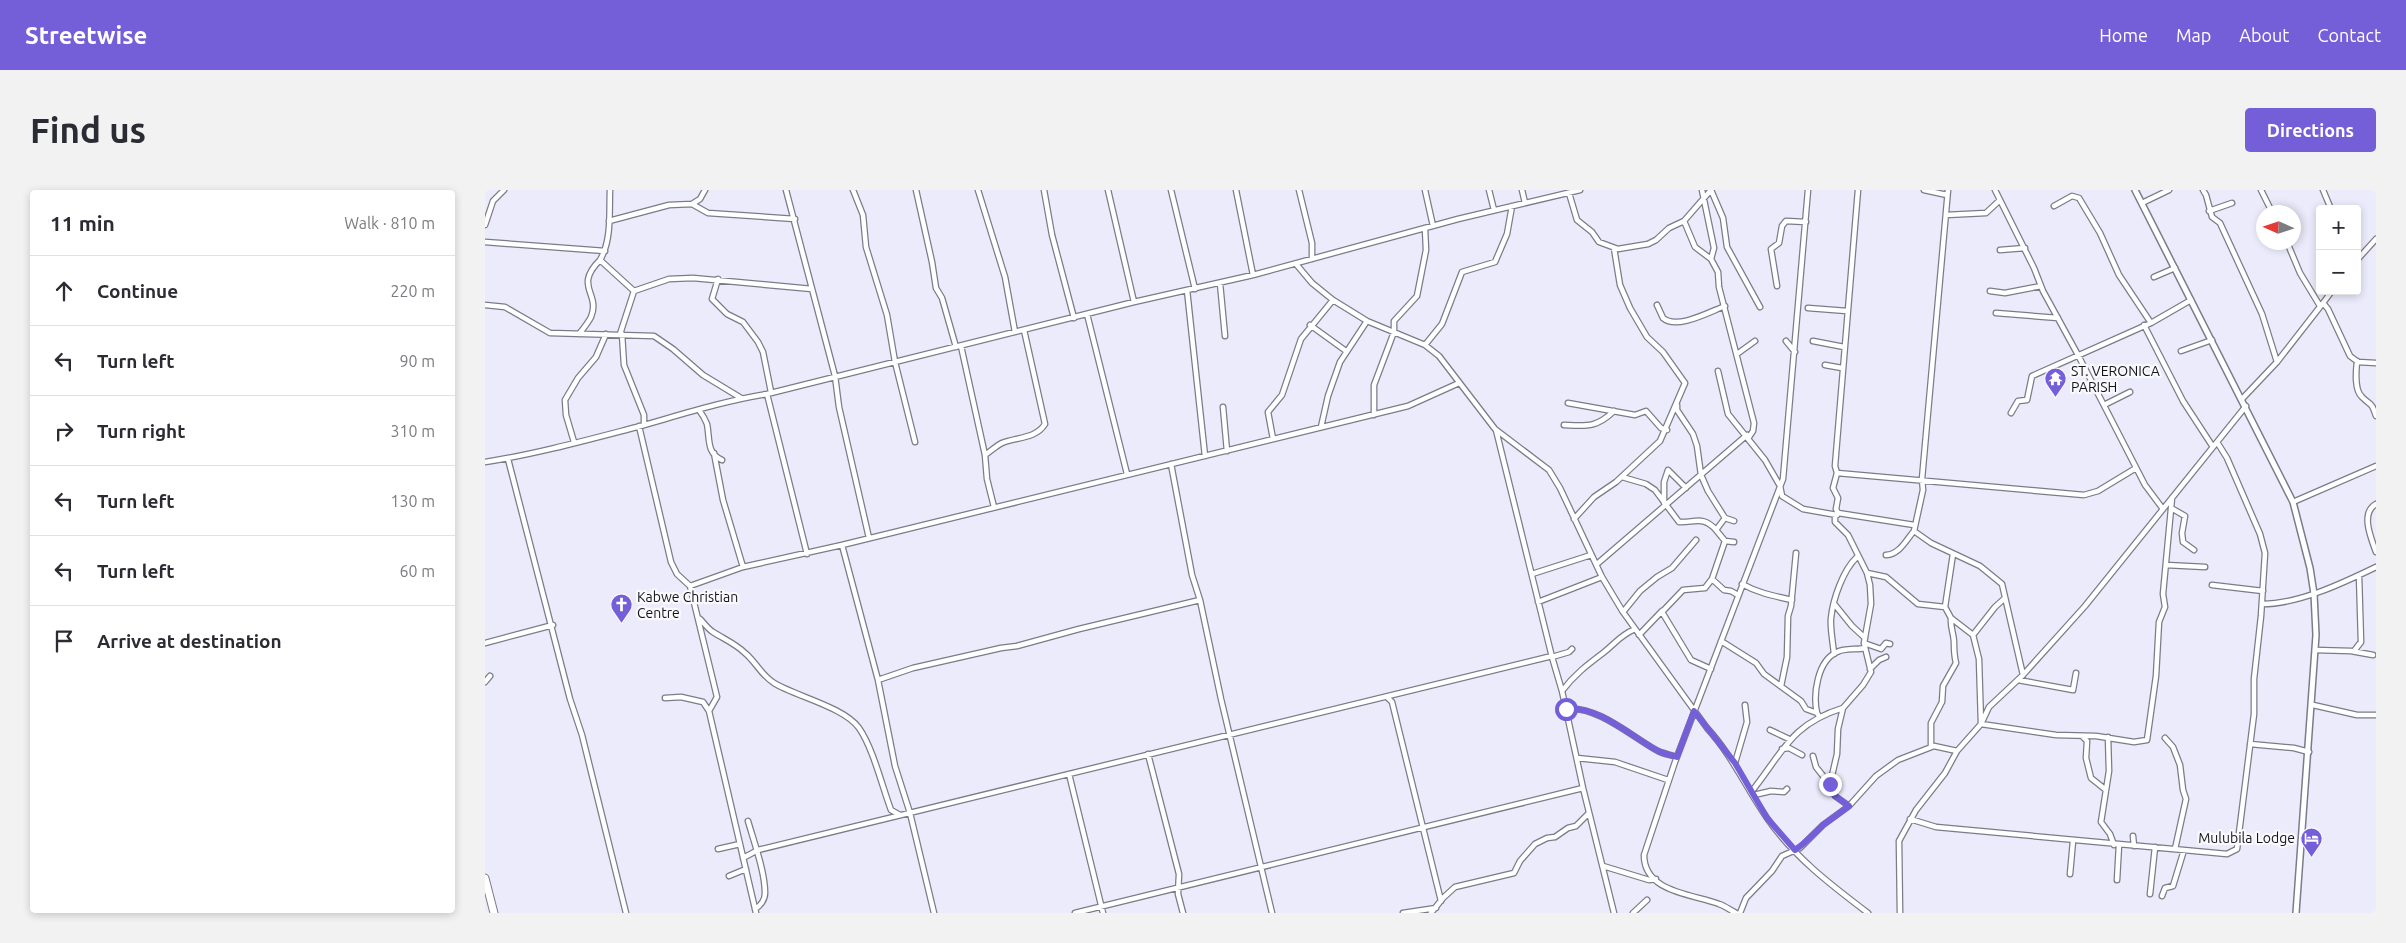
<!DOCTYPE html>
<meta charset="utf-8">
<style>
:root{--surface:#fff;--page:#f2f2f3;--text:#2b2b33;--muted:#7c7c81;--line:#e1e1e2;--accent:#755fd9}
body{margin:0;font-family:Ubuntu,sans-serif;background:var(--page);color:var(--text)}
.controls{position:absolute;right:15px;top:15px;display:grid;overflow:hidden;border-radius:5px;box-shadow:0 2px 8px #0003}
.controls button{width:45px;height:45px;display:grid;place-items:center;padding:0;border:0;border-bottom:1px solid var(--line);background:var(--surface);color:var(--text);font:25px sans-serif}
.compass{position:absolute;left:1771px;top:15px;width:45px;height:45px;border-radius:50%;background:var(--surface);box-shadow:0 2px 8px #0003;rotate:273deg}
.stop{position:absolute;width:15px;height:15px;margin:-11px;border:4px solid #755fd9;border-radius:50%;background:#fff}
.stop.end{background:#755fd9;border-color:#fff;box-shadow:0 1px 5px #0008}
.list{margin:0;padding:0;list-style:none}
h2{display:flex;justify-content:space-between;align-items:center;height:65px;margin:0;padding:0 20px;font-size:21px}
h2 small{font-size:16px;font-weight:400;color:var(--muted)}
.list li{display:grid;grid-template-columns:32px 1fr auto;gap:15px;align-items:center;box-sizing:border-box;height:70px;padding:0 20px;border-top:1px solid var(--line)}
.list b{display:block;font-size:19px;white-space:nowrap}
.list em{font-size:16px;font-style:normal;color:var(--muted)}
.icon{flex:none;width:28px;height:28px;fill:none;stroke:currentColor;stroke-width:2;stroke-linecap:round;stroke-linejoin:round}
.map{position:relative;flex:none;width:1891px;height:723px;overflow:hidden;border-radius:5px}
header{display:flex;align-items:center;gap:30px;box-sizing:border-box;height:70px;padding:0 25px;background:var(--accent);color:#fff}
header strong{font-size:24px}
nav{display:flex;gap:28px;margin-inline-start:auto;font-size:18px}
.intro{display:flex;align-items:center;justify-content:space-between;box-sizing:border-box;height:120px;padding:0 30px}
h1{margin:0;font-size:35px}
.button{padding:12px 22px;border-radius:5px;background:var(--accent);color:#fff;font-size:18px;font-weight:700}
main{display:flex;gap:30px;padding:0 30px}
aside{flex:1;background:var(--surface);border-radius:5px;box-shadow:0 2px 8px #0003}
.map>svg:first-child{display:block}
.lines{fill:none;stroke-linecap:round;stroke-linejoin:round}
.minor-casing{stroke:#7b7b8a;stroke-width:7}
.tertiary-casing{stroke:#7b7b8a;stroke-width:8}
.trunk-casing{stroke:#7b7b8a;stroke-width:9}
.minor{stroke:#fff;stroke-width:4.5}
.tertiary{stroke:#fff;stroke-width:5}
.trunk{stroke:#fff;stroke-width:7}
.route{stroke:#755fd9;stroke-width:6}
.labels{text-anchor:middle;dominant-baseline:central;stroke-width:4.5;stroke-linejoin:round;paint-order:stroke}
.poi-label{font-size:14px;fill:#141419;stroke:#faf9fd;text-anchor:start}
</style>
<header>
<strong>Streetwise</strong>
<nav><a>Home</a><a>Map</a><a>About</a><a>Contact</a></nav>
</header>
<div class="intro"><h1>Find us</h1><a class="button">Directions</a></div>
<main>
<aside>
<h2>11 min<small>Walk · 810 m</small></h2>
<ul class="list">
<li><svg class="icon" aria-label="ahead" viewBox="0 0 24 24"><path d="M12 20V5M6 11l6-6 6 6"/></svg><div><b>Continue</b></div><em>220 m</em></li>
<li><svg class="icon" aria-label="left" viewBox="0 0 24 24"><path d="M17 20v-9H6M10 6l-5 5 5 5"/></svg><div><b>Turn left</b></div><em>90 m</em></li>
<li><svg class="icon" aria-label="right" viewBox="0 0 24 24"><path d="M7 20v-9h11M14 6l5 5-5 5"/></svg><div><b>Turn right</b></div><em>310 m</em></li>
<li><svg class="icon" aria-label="left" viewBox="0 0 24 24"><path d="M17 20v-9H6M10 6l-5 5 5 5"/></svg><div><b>Turn left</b></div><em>130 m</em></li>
<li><svg class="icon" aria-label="left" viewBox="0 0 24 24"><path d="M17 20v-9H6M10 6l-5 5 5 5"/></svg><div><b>Turn left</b></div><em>60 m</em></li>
<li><svg class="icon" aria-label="arrive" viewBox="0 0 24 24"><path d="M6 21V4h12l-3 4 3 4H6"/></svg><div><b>Arrive at destination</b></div></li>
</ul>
</aside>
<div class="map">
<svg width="1891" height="723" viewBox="0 0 1891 723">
<rect width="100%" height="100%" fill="#ebebfc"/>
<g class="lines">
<defs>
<path id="minor" d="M125 0C124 22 127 50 115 70L149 101 135 144
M301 0 350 186 354 217 384 348
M368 0 378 25 381 57 402 125 410 172 430 252
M431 0 447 72 451 98 457 108 471 157
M493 0 520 87 530 142
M559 0 567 45 589 128
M623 0 649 112
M686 0 710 99
M751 0 768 85
M814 0 827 53V69
M940 0 948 36
M1004 0 1009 20
M1037 0 1040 13
M1217 0 1229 58 1226 69 1233 82 1234 97 1269 233 1268 241 1264 247
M1226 0 1238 28 1242 57 1275 117
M1373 0 1350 276 1352 283 1599 305 1613 301 1651 278
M1439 0 1462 5
M1463 0 1437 289 1438 300 1429 341 1446 353 1495 376 1517 394 1538 485
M1510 0 1549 78 1558 101 1593 165 1660 295 1678 319
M1718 0 1721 5 1727 27 1735 33 1777 124 1792 172
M1776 0 1787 22
M1838 0 1846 19
M1084 3 1092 30 1107 42 1114 52 1133 59 1163 54 1171 50 1184 38 1199 31 1226 0
M1657 13 1684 0
M207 14 215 9 220 0
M1569 16 1587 6 1594 8 1615 43 1634 85 1666 133
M1724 21 1747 13
M1461 25 1501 23 1515 10
M124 31 184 15 207 14 223 23 310 29
M1199 31 1210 57 1226 69
M0 35 8 11 19 0
M0 52 120 61
M1802 52 1815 83 1835 116
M1515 60 1540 58
M1872 70 1891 49
M811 74 827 93 848 110 882 131 940 155 954 166 1010 239 1064 280 1075 298 1117 387 1138 422 1222 538C1247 565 1261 598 1282 628 1308 666 1346 695 1383 723
M1669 87 1690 78
M233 89 227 109 242 124 258 132 273 152 278 162 286 202
M735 93 740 146
M1292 96 1286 59 1294 53 1297 36 1301 31 1321 32
M702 100 720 266
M149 101 184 89 208 88 327 99
M1505 101 1520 103 1556 96
M1838 113 1847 101
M0 115 20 117 65 143 169 146 188 159 218 185 256 208
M1172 115 1178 128C1192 140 1224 122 1240 116
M1323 118 1362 121
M1511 123 1573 128
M602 124 642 284
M825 135 861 161
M1659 135 1698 211 1728 257
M94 144C98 139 103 133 106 127 116 103 88 97 115 70
M137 144 139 175 159 225V235
M1301 151 1310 162
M1328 151 1359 157
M940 155 957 134 977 82 1010 72 1022 44 1027 16
M476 156 500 265 502 289 509 317
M1696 161 1727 150
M1252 164 1270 151
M1872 171C1871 181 1869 200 1877 207 1887 217 1886 211 1891 226
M1340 175 1357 178
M1233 181 1243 224 1280 270 1295 296 1297 306 1318 319 1352 325
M282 204 322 364
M1757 209 1792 172 1838 113 1843 119 1865 166 1873 172 1891 173
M1083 213 1150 225 1161 221 1176 238 1182 240
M1192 215V220L1208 244 1212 256 1216 285 1223 301 1240 328 1249 331
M1619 215 1645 202
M738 217 742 261
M214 220C217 224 220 229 222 234 225 248 221 263 237 270
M1526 223 1533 211 1542 210 1547 186 1666 133 1706 110
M889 225V195L909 142V131L932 106 941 60 940 39
M1079 235C1102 236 1111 238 1129 221
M154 236 186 372 192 384 205 396 232 507 224 521
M836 237 843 206 855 172 882 131
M1011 240 1067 467 1077 501 1098 598 1129 723
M788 249 783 222 797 205 816 149 848 110
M89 252 81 225 80 210 93 188 111 167 121 144
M229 263 238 310 258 377
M500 265C506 261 511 256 517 253 531 247 551 249 560 234L539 140
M23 269 85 509 97 545 141 723
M0 272C51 264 102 250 152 237 195 225 238 211 282 204L649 112 768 85 973 29 1095 0
M686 274 707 385 715 410 736 509 787 723
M1352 283 1348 298 1353 308 1351 319 1353 323
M1137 287 1161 294 1170 300 1194 332C1209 333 1218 325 1231 340L1240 328
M1808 312 1891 276
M1179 313V292L1183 280 1201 298
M1891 314C1875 323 1886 348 1891 362
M1686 318 1700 326 1697 343 1698 352 1709 360
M1353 323 1350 327V332L1363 345 1382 383 1385 395 1386 414 1379 453 1386 482 1378 495 1358 518 1353 539 1352 564 1345 594 1350 606 1364 616
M1353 323 1429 335
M1089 329 1109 307 1131 292 1175 251 1200 193 1178 162 1162 147 1145 118 1135 95 1129 58
M1240 351 1249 352
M357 355 393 490 410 576 425 623 449 723
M1468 364 1460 417 1466 428 1488 445
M1401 365C1415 364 1421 350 1429 341
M1112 374 1262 245
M1681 375 1720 377
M1382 383 1401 387 1433 414 1460 417
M1047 384 1106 365
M1227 389 1240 351 1231 340
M1257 394C1273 403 1289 406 1307 410
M1727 395 1778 401
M205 396 258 377 357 355 923 216 974 193
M1520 408 1510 417 1488 445 1494 469 1496 534 1571 545 1611 546 1649 552 1662 550 1671 486 1674 432 1680 417 1678 404 1687 308
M1053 412 1117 387
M1777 414C1814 414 1858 393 1891 377
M1350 415 1367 436 1380 448
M1138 422 1155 401 1172 387 1187 378 1211 350
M215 429C219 433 223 439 228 442 239 449 251 454 260 463 271 472 276 485 289 493 310 506 359 517 374 538 388 558 397 596 406 620L415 625
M1154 445 1177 421
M1236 451 1271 473 1279 484 1316 511 1321 519 1332 523 1334 526
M0 453 68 435
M1379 453 1396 459 1401 453 1405 454
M1830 460 1866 461 1888 465
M1869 461 1876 452 1874 385
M1349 464C1348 453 1345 438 1346 428 1348 409 1358 380 1372 367
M1067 467 1084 462 1087 459
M1226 479 1206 470 1177 422 1198 400 1220 398 1227 389 1239 400 1246 401 1253 405
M1385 479 1394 470 1401 467
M393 490 428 478 516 458 532 456 594 439 715 410
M1533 490 1588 500 1591 483
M0 492 5 486
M1296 496 1302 467 1303 426 1306 416 1311 363
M1077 501C1089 485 1102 475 1118 463 1131 453 1134 446 1150 439
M902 507 907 512 956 711
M180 508 196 507 218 512 224 521 271 723
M1828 515 1872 525H1891
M1081 519C1112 515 1147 547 1173 561 1179 564 1186 565 1192 567
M1332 523C1328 505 1332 471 1352 462 1360 458 1371 460 1380 458
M1285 540 1304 549
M1597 546 1602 551 1601 568 1606 588 1621 600
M1623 547 1624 581 1616 632 1625 644 1629 655
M1680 548 1688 557 1695 575 1698 600 1701 609 1690 659
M1765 554 1809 558 1824 562
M1446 557V533L1457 512 1458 496 1471 473C1469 465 1469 461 1469 453 1469 444 1465 437 1466 428
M1297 559 1304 558 1317 565
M663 564 694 684 693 704 698 723
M1328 566 1331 577 1346 596
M1092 568 1130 572 1183 590
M1250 573 1262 532 1260 515
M584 584 618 723
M1267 601C1298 562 1306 534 1358 518
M1269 605 1286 601 1299 602 1302 599
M1425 629 1451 637 1742 664 1752 659 1769 524V489L1776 426 1780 363 1775 344 1742 268 1732 252
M263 631C269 652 280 682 280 703 280 710 275 716 270 719
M1648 646 1649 656
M233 659 255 654
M258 668 273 660 1067 466
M1118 676 1164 690 1171 689
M1585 684 1588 651
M244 686 261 679
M1632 690 1634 655
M1665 704 1670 657
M1677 706 1680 698 1688 696 1699 660
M590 723 1098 598
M918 723 951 718
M946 723 958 708 970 697 1029 683 1035 671 1050 654 1062 648 1070 647 1083 638 1091 636 1104 623
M1148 723 1162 710
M1251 723C1245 720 1240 716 1234 714 1209 704 1159 703 1159 665L1190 572 1298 289 1323 0
M1255 723 1261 708 1287 681 1297 666 1315 658 1338 635 1364 616 1391 586 1413 570 1449 556 1472 561
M1415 723 1414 651 1431 620 1460 583 1472 561 1496 534 1504 517 1538 485 1600 416 1761 216"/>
<path id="tertiary" d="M1650 0 1808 312 1825 378 1829 404 1831 445 1811 723"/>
<path id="trunk" d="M0 688 9 723"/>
</defs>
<use href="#minor" class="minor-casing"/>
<use href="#tertiary" class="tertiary-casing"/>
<use href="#trunk" class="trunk-casing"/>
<use href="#minor" class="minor"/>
<use href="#tertiary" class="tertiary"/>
<use href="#trunk" class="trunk"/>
</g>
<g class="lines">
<path class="route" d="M1081 519C1113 515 1147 547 1173 561 1179 564 1186 565 1192 567L1209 521 1250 573 1282 628 1310 660 1318 654 1338 635 1364 616 1350 606 1345 594"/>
</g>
<defs>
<symbol id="temple-pin" viewBox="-11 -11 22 30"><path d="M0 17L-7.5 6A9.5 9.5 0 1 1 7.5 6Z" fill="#755fd9" stroke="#faf9fd"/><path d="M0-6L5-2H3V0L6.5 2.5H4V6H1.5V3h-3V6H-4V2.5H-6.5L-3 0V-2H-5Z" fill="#fff"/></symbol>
<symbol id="church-pin" viewBox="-11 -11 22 30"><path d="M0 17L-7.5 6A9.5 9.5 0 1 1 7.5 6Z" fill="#755fd9" stroke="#faf9fd"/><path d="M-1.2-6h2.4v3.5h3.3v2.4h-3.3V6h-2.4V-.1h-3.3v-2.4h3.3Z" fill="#fff"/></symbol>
<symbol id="hotel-pin" viewBox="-11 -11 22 30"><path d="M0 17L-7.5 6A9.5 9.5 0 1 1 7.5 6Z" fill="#755fd9" stroke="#faf9fd"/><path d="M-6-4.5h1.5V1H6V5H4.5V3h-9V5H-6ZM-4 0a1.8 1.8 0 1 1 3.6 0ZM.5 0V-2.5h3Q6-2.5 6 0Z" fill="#fff"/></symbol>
</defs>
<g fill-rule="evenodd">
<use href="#temple-pin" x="1558" y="176" width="25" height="34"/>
<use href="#church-pin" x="124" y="402" width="25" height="34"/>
<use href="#hotel-pin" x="1814" y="636" width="25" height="34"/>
</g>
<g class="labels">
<g class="poi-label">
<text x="1586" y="181">ST. VERONICA<tspan x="1586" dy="16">PARISH</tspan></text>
<text x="152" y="407">Kabwe Christian<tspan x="152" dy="16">Centre</tspan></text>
<text x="1810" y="648" text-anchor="end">Mulubila Lodge</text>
</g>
</g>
</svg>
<div class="controls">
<button>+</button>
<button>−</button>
</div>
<svg class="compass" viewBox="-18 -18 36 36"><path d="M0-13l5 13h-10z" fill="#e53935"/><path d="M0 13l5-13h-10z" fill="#7c7c81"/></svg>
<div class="stop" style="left:1081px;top:519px"></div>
<div class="stop end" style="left:1345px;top:594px"></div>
</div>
</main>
